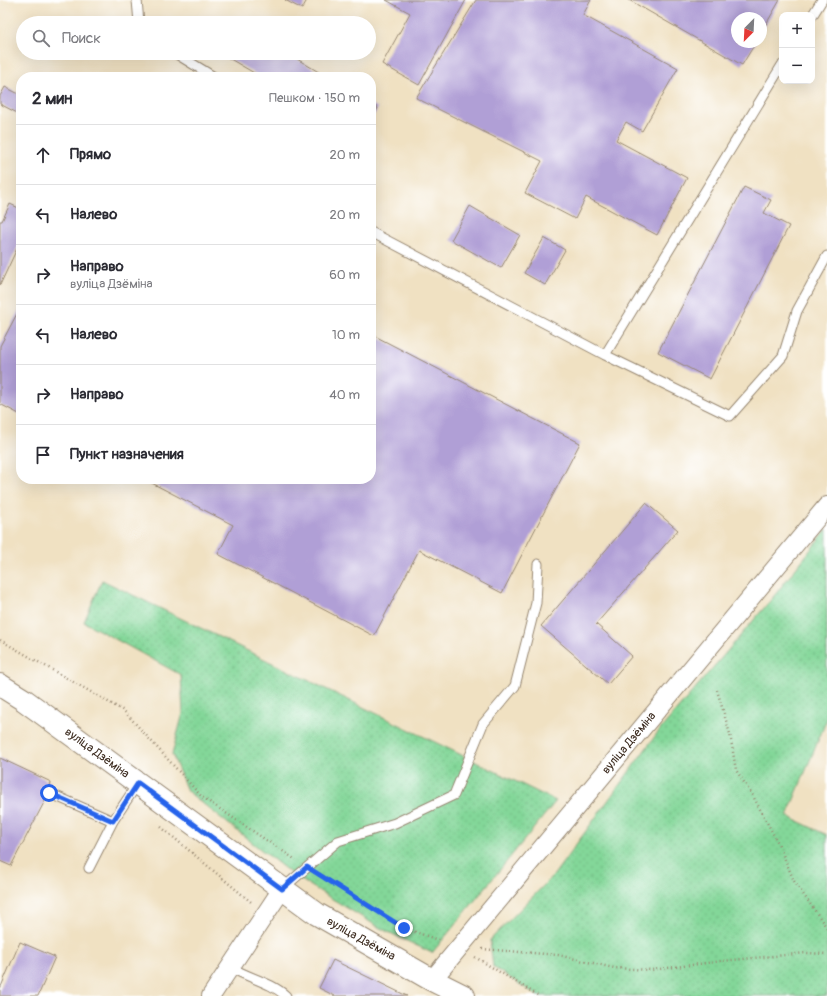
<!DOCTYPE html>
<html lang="ru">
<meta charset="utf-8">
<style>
:root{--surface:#fff;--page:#f2f2f3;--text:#2b2b33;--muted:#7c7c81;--line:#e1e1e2}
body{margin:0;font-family:Pangolin,sans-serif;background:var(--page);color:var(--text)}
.controls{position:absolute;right:12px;top:12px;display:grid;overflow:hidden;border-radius:8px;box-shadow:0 4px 16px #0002}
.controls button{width:36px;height:36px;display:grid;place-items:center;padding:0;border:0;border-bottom:1px solid var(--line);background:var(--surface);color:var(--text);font:20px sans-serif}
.compass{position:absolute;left:731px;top:12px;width:36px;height:36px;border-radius:50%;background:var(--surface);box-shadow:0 4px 16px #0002;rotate:204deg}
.stop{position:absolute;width:12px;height:12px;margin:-9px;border:3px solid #2563eb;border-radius:50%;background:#fff}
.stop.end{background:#2563eb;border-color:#fff;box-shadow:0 1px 4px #0008}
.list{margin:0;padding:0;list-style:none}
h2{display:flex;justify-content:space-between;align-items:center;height:52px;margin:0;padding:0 16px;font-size:17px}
h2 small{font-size:13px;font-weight:400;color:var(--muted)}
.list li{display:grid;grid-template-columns:26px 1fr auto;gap:12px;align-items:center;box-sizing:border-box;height:60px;padding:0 16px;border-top:1px solid var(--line)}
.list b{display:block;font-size:15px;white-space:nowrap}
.list p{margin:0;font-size:13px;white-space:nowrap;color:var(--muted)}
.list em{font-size:13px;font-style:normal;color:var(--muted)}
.icon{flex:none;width:22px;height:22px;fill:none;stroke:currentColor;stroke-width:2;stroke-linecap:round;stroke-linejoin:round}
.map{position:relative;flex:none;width:827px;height:996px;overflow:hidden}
.search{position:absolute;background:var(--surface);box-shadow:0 4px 16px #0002;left:16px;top:16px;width:360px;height:44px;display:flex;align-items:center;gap:10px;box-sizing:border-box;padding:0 14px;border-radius:22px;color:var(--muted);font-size:15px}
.panel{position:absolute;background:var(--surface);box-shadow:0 4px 16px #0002;left:16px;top:72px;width:360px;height:412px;border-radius:16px}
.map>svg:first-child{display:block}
.grass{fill:url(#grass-dots);stroke:#5f805c}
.building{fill:#b09fd6}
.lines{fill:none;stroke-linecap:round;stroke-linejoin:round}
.lane-casing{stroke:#968670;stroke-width:11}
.street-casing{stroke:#968670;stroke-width:20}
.secondary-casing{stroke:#968670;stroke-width:24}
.path{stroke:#968670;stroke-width:2.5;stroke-dasharray:1 3;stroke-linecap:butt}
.lane{stroke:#fff;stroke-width:9}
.street{stroke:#fff;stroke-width:18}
.secondary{stroke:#fff;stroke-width:22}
.route{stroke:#2563eb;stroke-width:5}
.labels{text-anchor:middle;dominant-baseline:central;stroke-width:4;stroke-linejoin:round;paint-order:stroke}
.street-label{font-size:12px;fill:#3b2a1e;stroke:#fff}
</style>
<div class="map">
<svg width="827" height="996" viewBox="0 0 827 996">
<defs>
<pattern id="grass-dots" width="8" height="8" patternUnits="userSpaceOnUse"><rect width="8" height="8" fill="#83d799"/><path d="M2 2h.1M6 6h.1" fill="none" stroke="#72b983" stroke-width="1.8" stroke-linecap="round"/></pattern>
</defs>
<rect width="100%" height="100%" fill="#fff"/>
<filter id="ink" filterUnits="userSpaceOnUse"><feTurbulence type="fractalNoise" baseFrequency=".025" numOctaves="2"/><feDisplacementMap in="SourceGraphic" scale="8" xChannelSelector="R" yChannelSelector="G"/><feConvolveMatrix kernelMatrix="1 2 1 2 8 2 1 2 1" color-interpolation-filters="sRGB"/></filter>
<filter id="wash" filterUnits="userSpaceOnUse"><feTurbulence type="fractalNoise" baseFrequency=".012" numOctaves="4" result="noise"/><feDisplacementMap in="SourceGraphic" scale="16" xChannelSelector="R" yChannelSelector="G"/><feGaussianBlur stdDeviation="0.9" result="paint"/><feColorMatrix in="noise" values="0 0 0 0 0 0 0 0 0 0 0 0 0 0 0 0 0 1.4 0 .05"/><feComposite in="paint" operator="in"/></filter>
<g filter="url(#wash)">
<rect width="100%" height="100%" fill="#f0e1c2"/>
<path class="grass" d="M827 529V719L787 816 827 835V996H538L493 967 490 940 553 876 658 732 770 601Z
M102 580 556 801 432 953 380 928 293 875 187 791 172 754 183 713 181 675 84 622Z"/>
<g id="blocks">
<path class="building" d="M285 0H307L302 9Z
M386 0H466L419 85 382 64 410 13Z
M476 0H591L583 15 678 68 642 131 626 122 616 140 687 178 657 235 586 197 575 219 525 193 542 161 416 98Z
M629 0H780L761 33V18H737V42H756L742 65Z
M220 53H287L327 77H261Z
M5 87 21 95V115L0 104V96Z
M371 104 378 108 371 120Z
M744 187 771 200 764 213 789 226 710 379 658 352Z
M10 204 21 209V240L0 285V221H2Z
M470 206 520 235 501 268 451 240Z
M544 238 565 250 545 285 524 273Z
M21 306V415L0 404V346Z
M371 334 580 443 502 593 419 550 374 636 218 554 233 525 144 479H371Z
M646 503 678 530 596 624 632 656 608 684 541 626Z
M0 758 51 782 49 793 11 866 0 861Z
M20 942 55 957 38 996H0V989Z
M333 960 407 996H335L319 988Z"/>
</g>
</g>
<g filter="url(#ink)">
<use href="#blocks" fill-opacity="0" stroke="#968670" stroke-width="1"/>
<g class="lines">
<defs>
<path id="lane" d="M137 0 139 23
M812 16 822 0
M175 53 214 77
M782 65 605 355 730 416 783 356 797 311 827 256
M371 232 605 355
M49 793 113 821 138 783
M89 868 113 821
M282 889 338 841 395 823 454 795 483 724 515 686 536 603 538 564
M230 967C248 978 271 982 286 996"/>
<path id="street" d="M432 980 827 506
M211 996 282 889"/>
<path id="secondary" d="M0 685 24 700 317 914 432 980 464 996"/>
</defs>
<use href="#lane" class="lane-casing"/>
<use href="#street" class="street-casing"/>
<use href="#secondary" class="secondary-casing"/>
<path class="path" d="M0 640 124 711 202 797 296 860
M717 690 730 734 736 770 753 796 778 843 794 881 827 928
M161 827 251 902
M319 874 404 928 441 941
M482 949 558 955 614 968 652 970 722 961 806 953 827 954
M475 957 539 996"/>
<use href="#lane" class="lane"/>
<use href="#street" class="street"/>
<use href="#secondary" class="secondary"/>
</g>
</g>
<g class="lines" filter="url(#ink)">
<path class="route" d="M49 793 113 821 138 783 282 889 307 867 404 928"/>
</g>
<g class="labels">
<g class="street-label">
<text transform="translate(629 743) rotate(-50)">вуліца Дзёміна</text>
<text transform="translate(97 753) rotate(36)">вуліца Дзёміна</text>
<text transform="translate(361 939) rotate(29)">вуліца Дзёміна</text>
</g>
</g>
</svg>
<div class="controls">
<button>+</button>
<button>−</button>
</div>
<svg class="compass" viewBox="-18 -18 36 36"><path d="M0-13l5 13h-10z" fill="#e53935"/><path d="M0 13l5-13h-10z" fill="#7c7c81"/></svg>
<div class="stop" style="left:49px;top:793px"></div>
<div class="stop end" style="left:404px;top:928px"></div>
<div class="search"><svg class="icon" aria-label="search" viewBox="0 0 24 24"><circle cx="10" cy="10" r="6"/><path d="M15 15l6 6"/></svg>Поиск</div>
<section class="panel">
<h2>2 мин<small>Пешком · 150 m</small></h2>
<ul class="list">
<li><svg class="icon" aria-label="ahead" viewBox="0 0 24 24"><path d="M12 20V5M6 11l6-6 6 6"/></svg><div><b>Прямо</b></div><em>20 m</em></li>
<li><svg class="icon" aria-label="left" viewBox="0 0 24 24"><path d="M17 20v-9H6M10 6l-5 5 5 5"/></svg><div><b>Налево</b></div><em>20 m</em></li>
<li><svg class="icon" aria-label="right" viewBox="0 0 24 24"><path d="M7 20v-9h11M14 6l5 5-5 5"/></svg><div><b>Направо</b><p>вуліца Дзёміна</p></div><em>60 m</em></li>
<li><svg class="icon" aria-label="left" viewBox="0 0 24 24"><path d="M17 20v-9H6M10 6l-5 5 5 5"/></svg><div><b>Налево</b></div><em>10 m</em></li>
<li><svg class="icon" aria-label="right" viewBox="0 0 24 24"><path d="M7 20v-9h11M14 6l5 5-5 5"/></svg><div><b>Направо</b></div><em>40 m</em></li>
<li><svg class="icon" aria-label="arrive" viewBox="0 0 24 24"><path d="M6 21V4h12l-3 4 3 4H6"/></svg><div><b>Пункт назначения</b></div></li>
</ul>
</section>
</div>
